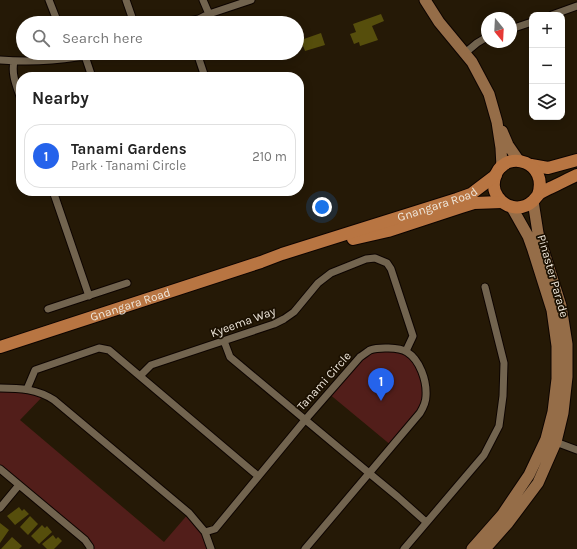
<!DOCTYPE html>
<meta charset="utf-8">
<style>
:root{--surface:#fff;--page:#f2f2f2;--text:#222;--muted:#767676;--line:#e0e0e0;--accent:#2563eb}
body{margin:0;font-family:Karla,sans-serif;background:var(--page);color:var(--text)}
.controls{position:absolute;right:12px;top:12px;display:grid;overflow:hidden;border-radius:8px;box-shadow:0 2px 10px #0003}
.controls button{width:36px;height:36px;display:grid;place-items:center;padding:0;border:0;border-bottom:1px solid var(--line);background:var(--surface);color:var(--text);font:20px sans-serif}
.compass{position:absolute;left:481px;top:12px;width:36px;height:36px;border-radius:50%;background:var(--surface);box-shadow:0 2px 10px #0003;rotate:162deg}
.you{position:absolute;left:322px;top:207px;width:14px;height:14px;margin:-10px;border:3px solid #fff;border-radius:50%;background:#1a73e8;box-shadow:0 0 0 6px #1a73e833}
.badge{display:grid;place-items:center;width:26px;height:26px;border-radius:50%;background:var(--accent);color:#fff;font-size:13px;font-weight:700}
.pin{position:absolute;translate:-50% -33px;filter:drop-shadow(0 1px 2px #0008)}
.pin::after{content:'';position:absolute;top:21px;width:14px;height:12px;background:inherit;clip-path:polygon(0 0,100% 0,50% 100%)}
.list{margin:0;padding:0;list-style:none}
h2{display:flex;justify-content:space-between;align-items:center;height:52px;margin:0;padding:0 16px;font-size:17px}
h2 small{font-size:13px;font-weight:400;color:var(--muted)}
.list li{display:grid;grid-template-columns:26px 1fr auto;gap:12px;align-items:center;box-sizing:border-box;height:64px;margin:0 8px 8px;padding:0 8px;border:1px solid var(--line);border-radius:16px}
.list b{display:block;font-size:15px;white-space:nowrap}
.list p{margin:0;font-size:13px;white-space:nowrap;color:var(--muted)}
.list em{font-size:13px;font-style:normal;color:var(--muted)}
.icon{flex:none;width:22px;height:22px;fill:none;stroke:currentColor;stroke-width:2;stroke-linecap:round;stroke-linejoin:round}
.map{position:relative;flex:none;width:577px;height:549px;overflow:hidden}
.search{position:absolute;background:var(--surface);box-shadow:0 2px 10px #0003;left:16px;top:16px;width:288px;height:44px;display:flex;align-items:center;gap:10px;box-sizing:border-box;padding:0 14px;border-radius:22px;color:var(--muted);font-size:15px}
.panel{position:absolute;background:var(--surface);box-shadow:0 2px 10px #0003;left:16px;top:72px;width:288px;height:124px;border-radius:16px}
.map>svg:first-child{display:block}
.green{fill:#521e1a}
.building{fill:#564e0c}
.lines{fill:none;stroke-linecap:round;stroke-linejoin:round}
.minor-casing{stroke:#0d0400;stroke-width:9}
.secondary-casing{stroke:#0d0400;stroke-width:13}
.primary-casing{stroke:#0d0400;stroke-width:14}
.minor{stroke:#72644f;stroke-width:7}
.secondary{stroke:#956d48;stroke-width:11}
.primary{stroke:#b87542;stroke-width:12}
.labels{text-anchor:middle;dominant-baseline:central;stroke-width:3.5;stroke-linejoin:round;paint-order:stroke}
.street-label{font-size:12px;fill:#efe7db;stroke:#1b1001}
</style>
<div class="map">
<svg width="577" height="549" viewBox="0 0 577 549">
<rect width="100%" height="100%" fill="#251906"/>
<path class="green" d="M371 350 406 351 422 372 424 405 392 446 328 393Z
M0 388 45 394 20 420 164 542 189 513 205 532 211 549H90V547L0 469Z"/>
<path class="building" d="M381 14 384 21 372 26 378 40 360 46 359 42 354 44 350 34 356 32 353 24Z
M321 33 325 45 305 51 301 40Z
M19 507 22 511 24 509 29 514 15 525 7 516Z
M30 516 38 524 28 535 20 527Z
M0 523 9 530 0 543Z
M42 525 45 528 47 526 52 532 39 544 31 536Z
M53 535 56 539 58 537 62 541 54 549H47L42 544Z
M12 537 22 546 19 549H1Z"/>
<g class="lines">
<defs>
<path id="minor" d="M49 0 58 23
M126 0 134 23
M203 0 209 14
M552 15 577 6
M181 23 199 19 209 14 251 0
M511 29 532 22
M197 53 205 77
M465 53 477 43 487 37
M85 56 92 77
M0 60C25 62 52 61 77 57 85 56 92 56 99 53
M14 61C11 75 17 87 21 99
M53 191 89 296
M48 309 127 283
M224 341 230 357 369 473 398 497 426 522
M140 376 151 365 274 324 284 319 294 312 318 283 331 273 366 259 375 258 387 263 391 269 413 336 406 351
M0 388C20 388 37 389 54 400L189 513 205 532 211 549
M27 389 35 370 99 348 109 350 258 476
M553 441 577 450
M0 469 85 540 90 547V549
M0 508 19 485
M205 532 215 529 305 420 360 357C363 355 367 352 370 350 378 347 399 347 407 352 420 360 427 381 426 396 426 402 423 408 420 413L305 549
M404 549 484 455 499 426 503 396 504 363 485 287"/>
<path id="secondary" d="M425 0 439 22 472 62 489 94 497 122 501 148 502 167
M502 131 508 145 519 161
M472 549 502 515 529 475 546 439 553 412 557 379V346L552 310 533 250 528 236 511 206
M485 549 508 523 538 483 556 442 563 413 567 377V344L561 306 542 246 538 233 533 201"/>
<g id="primary">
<path d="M531 165 548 168 577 160"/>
<path d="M538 195C549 163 508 148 496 174 493 182 493 191 498 197 506 209 522 211 533 201 535 199 537 196 539 194 542 192 546 190 550 188 559 184 568 179 577 175"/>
<path d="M353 239 388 231 461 207 474 203 502 202"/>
<path id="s1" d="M0 347 261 262 282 254 457 199 471 194 496 175"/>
</g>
</defs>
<use href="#minor" class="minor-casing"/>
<use href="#secondary" class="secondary-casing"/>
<use href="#primary" class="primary-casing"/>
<use href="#minor" class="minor"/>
<use href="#secondary" class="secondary"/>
<use href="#primary" class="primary"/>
</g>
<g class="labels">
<g class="street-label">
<text stroke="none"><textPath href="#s1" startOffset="460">Gnangara Road</textPath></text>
<text transform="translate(553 276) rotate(74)">Pinaster Parade</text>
<text stroke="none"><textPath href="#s1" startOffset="137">Gnangara Road</textPath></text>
<text transform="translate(243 322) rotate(-20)">Kyeema Way</text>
<text transform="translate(324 381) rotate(-48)">Tanami Circle</text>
</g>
</g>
</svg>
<div class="controls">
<button>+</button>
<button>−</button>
<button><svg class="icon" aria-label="layers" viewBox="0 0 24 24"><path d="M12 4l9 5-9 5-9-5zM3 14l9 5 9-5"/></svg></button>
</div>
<svg class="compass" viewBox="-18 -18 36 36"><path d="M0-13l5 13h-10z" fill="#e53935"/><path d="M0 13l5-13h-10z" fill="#767676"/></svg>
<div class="you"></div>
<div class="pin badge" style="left:381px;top:401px">1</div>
<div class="search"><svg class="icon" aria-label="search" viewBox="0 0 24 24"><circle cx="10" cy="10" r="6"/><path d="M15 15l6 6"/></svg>Search here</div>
<section class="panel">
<h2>Nearby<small></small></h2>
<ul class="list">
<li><span class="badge">1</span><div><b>Tanami Gardens</b><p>Park · Tanami Circle</p></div><em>210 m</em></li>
</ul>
</section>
</div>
